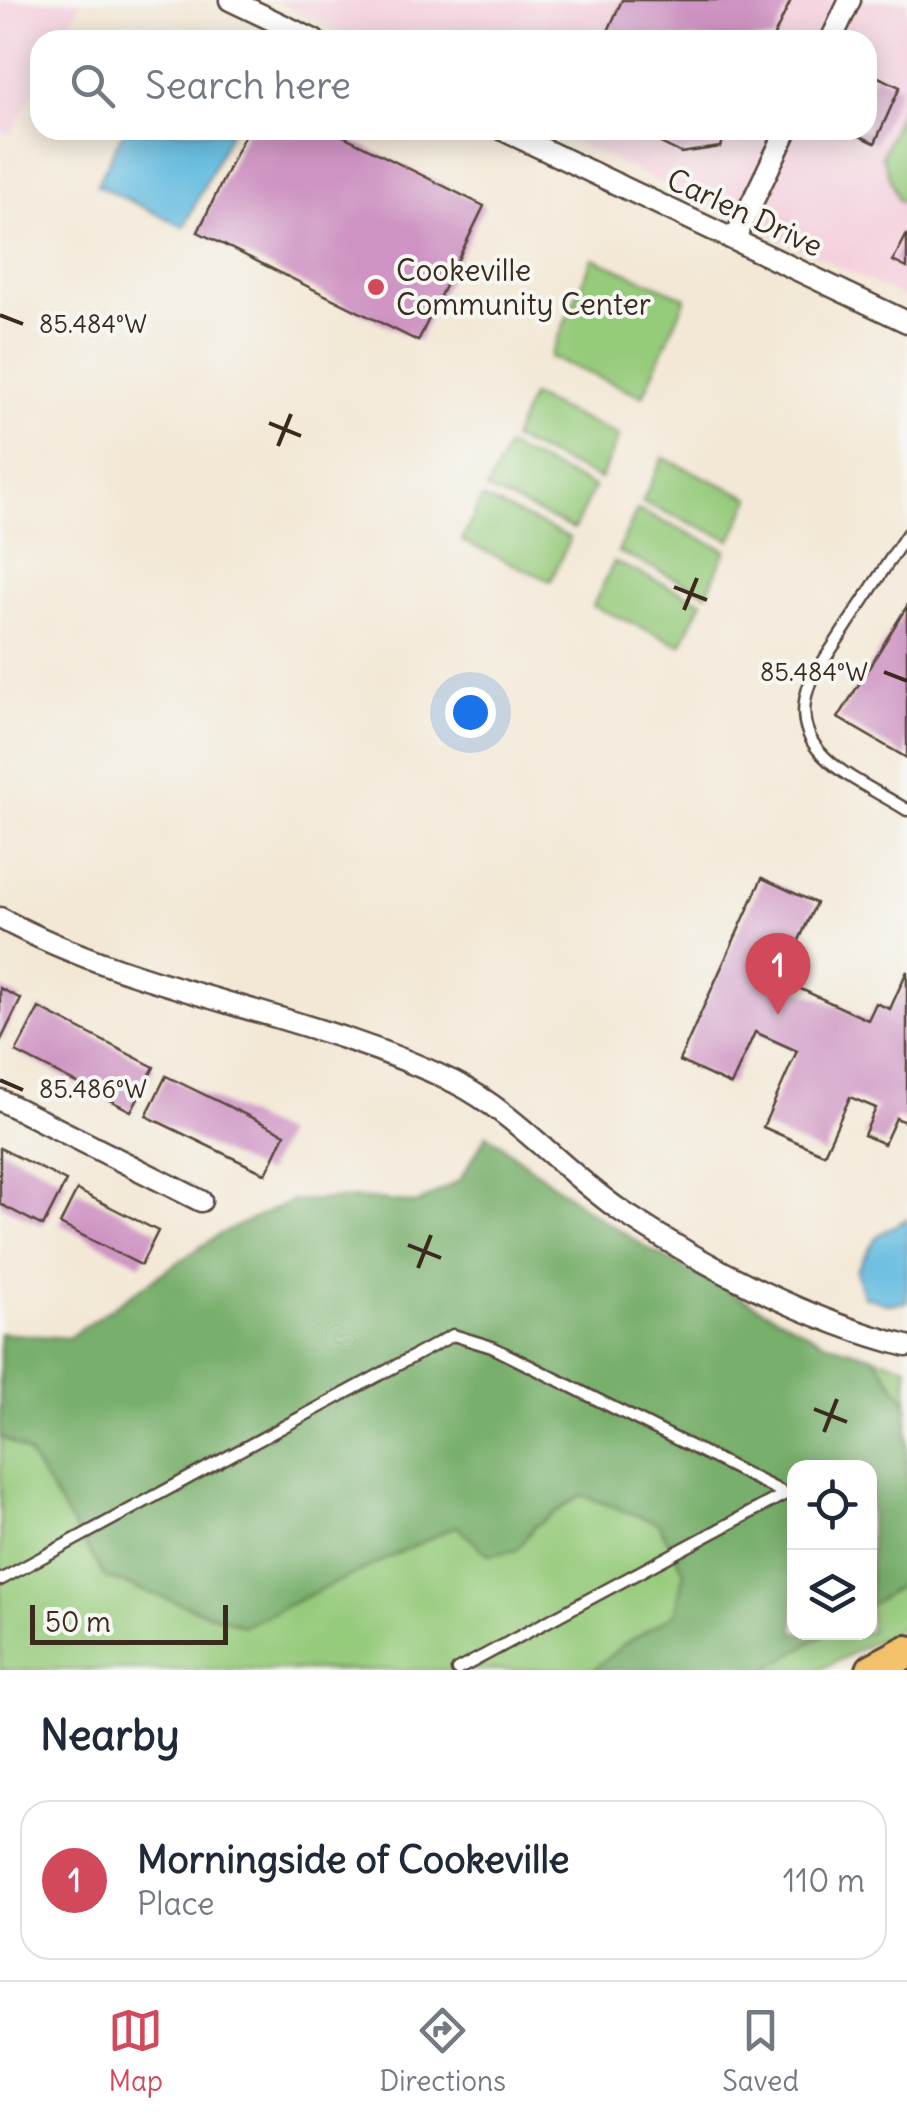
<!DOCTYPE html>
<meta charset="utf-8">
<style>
:root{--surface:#fff;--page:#f2f2f3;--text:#1f2937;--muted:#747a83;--line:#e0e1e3;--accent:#d1495b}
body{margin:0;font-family:Delius,sans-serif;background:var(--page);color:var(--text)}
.controls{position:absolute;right:30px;bottom:30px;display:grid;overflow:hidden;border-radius:20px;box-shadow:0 5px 25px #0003}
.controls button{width:90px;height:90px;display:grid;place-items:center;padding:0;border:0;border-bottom:2px solid var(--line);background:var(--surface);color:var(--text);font:50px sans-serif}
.scale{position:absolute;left:30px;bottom:25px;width:198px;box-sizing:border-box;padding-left:10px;border:5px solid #3b2a1e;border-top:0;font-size:28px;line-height:35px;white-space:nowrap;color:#3b2a1e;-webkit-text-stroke:8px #f6f6f2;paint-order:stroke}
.you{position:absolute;left:470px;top:712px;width:35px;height:35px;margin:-25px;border:8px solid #fff;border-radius:50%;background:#1a73e8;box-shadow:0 0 0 15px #1a73e833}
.badge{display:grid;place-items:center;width:65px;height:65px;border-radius:50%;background:var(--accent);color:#fff;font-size:32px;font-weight:700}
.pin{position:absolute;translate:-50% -82px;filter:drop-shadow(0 2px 5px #0008)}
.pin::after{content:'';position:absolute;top:52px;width:35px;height:30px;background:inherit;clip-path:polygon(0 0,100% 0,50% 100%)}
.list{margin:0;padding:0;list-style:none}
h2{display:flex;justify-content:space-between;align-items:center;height:130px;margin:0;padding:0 40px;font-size:42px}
h2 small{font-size:32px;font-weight:400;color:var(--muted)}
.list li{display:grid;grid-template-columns:65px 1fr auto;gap:30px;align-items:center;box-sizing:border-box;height:160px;margin:0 20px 20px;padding:0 20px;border:2px solid var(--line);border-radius:30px}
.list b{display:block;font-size:38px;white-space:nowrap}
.list p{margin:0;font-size:32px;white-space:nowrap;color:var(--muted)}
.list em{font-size:32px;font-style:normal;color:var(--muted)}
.icon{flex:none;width:55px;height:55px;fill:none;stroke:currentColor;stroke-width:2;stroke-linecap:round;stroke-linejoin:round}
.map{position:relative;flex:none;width:907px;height:1670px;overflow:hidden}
.search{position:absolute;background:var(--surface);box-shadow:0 5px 25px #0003;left:30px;right:30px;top:30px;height:110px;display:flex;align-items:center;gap:25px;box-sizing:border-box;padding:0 35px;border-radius:30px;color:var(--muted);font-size:38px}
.sheet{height:310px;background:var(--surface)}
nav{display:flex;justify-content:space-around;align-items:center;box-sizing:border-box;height:140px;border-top:2px solid var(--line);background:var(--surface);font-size:28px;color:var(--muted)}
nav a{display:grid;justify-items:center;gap:5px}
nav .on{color:var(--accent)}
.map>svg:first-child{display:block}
.built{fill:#f4cfdd}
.green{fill:#96cb7c;stroke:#687a4d;stroke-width:2.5}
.forest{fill:#78af6c;stroke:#5a6c45;stroke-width:2.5}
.water{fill:#63bbe0;stroke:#4f727f;stroke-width:2.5}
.building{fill:#ce93c2}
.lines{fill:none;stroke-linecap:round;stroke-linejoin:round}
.service-casing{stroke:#57463a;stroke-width:15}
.minor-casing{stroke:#57463a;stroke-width:25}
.primary-casing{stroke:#57463a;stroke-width:38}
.service{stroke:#fff;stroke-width:10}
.minor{stroke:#fff;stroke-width:20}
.primary{stroke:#f4c26a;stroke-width:32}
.ticks{fill:none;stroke:#3b2a1e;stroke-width:4}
.poi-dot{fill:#d1495b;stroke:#f6f6f2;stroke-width:4}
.labels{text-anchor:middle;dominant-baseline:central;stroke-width:8;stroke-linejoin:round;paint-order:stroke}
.street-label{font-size:30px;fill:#3b2a1e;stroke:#f6f6f2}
.poi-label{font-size:30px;fill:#3b2a1e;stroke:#f6f6f2;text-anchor:start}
.ticks-label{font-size:25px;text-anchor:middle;fill:#3b2a1e;stroke:#f6f6f2;stroke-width:8;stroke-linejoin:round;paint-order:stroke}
</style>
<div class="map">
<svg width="907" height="1670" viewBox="0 0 907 1670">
<rect width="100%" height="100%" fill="#f6f6f2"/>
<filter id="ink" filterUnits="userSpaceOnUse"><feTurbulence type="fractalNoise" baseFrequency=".01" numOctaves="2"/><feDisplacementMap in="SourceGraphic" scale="20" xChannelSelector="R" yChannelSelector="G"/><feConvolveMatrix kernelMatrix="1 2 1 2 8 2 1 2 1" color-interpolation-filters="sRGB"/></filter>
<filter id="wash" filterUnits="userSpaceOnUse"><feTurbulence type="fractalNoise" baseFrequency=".0048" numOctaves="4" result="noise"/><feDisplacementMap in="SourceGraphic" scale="40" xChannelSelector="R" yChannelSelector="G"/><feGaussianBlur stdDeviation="2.25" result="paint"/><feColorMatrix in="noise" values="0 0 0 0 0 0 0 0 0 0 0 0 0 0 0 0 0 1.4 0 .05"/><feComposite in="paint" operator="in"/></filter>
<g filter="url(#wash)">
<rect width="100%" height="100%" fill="#f3e8d6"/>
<path class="built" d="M0 0H82L61 40H40V80L11 135 0 130Z
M273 0H907V299L549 130H867V40H358Z"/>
<path class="green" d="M907 95V205L898 200 882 156Z
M593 258 686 298 643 396 550 357Z
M531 396 619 436 600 479 512 439Z
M507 447 594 487 574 529 487 490Z
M663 458 751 498 731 540 642 502Z
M482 498 570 538 551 581 462 541Z
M637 510 726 550 707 593 618 552Z
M614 562 702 601 681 645 593 606Z
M874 1357 907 1366V1402Z
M1 1436 27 1451 105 1577 243 1626 456 1525 489 1555 516 1550 534 1527 581 1495 659 1523 684 1571 675 1614 624 1644 596 1670H0Z
M907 1581V1625L819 1670H765L826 1633 870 1632V1605Z"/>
<path class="forest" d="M487 1134 586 1209 651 1250 827 1343 874 1357 907 1402V1581L870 1605V1468H794V1632L826 1633 765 1670H593L624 1644 675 1614 684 1571 658 1523 581 1495 534 1527 516 1550 489 1555 456 1526 244 1626 105 1577 27 1452 0 1436V1333L68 1338 218 1235 292 1201 359 1198 416 1204 460 1180Z"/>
<path class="water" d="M124 130 231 131 184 227 97 185Z
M907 1219V1302L887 1304 863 1296 856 1271 877 1236Z"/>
<g id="blocks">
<path class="building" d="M622 0H791L772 40H604Z
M874 75 900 87 875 143 847 130H867V90Z
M247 130H331L484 206 418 341 198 232Z
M634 130H729L720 147 681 153Z
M907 234V268L893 261Z
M907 606V758L838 718Z
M762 878 816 903 781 980 868 1020 876 1003 890 1009 907 971V1123L896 1118 884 1144 864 1135 876 1108 850 1097 824 1154 763 1127 797 1051 755 1032 731 1085 679 1061Z
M0 988 21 999 0 1042Z
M39 1008 154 1067 131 1111 16 1052Z
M166 1076 285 1134 266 1174 146 1116Z
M0 1148 66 1181 43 1226 0 1204Z
M77 1190 158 1231 141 1265 60 1224Z"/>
</g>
</g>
<g filter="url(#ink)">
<use href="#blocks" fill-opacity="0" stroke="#57463a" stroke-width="2.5"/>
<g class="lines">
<defs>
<path id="service" d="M907 534 811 680C781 754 855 777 907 810
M0 1580 453 1335 492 1347 794 1498
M457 1670 785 1494"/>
<path id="minor" d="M230 0 314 40
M831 40 850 0
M503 130 907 322
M734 240 787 130
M0 918C143 995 308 1011 454 1082 516 1113 564 1172 621 1211 705 1267 809 1321 907 1346
M0 1100 201 1201"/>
<path id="primary" d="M873 1670 907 1652"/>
</defs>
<use href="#service" class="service-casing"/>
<use href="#minor" class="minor-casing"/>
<use href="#primary" class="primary-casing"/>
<use href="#service" class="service"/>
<use href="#minor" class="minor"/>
<use href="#primary" class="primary"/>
</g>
</g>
<path class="ticks" d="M0 315 23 324M269 423 301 436M278 446 291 414M674 587 707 600M684 610 697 578M884 672 907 681M0 1080 23 1090M408 1245 441 1258M418 1268 431 1235M814 1409 847 1422M824 1432 837 1399"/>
<circle class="poi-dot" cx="376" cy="287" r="10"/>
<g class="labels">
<g class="street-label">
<text transform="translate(745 212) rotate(25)">Carlen Drive</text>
</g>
<g class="poi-label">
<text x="396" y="270">Cookeville<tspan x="396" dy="34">Community Center</tspan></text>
</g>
</g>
<g class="ticks-label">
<text x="93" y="333">85.484°W</text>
<text x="814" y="681">85.484°W</text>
<text x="93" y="1098">85.486°W</text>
</g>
</svg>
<div class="controls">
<button><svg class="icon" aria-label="locate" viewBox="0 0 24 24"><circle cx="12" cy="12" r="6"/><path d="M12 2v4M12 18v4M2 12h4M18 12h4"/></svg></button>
<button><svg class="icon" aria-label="layers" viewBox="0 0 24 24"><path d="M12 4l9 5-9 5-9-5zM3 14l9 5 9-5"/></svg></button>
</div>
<div class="scale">50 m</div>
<div class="you"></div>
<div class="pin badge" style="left:778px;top:1015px">1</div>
<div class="search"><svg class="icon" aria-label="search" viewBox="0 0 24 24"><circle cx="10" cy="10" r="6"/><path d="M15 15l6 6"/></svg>Search here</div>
</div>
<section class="sheet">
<h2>Nearby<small></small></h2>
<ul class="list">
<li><span class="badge">1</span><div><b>Morningside of Cookeville</b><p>Place</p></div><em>110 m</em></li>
</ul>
</section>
<nav>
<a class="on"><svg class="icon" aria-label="map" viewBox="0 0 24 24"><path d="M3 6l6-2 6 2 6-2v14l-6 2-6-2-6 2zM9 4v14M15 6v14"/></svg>Map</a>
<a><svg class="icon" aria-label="directions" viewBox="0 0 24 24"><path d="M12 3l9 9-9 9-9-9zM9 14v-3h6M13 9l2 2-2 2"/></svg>Directions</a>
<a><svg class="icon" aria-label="saved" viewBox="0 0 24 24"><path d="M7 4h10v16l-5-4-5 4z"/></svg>Saved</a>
</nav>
